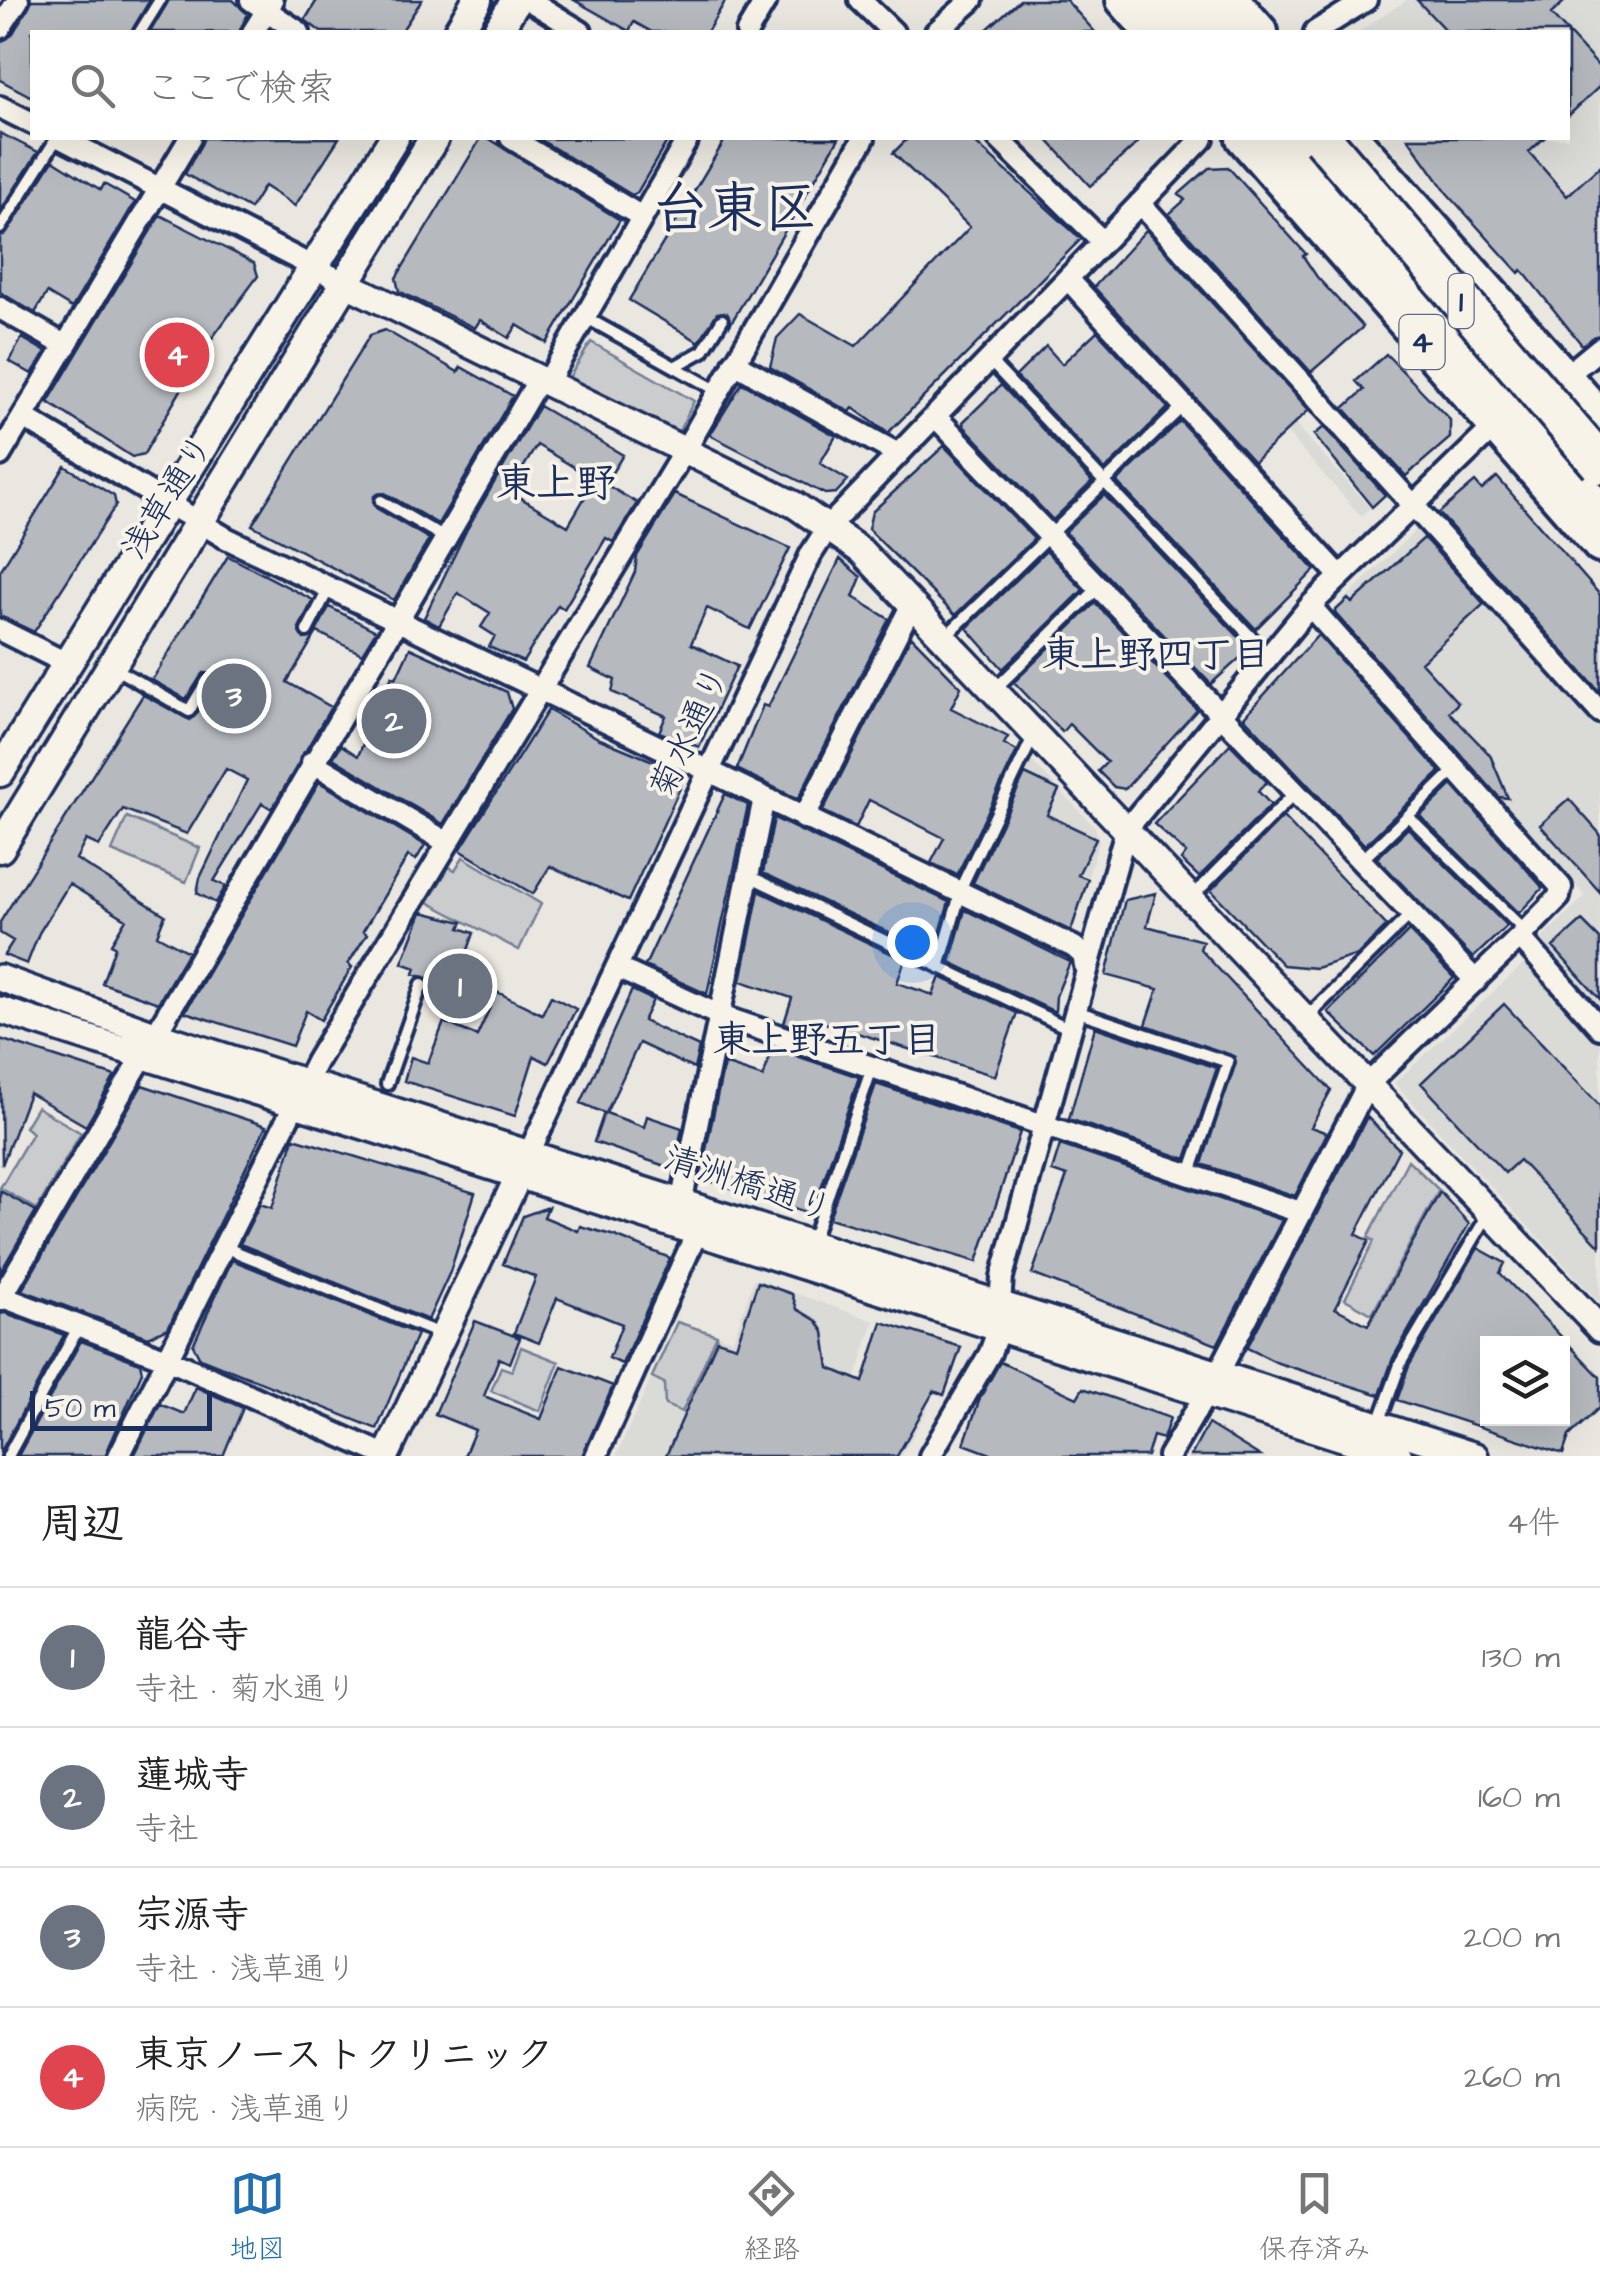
<!DOCTYPE html>
<html lang="ja">
<meta charset="utf-8">
<style>
:root{--surface:#fff;--page:#f2f2f2;--text:#222;--muted:#767676;--line:#e0e0e0;--accent:#1f6fb2}
body{margin:0;font-family:"Architects Daughter","Klee One",sans-serif;background:var(--page);color:var(--text)}
.controls{position:absolute;right:30px;bottom:30px;display:grid;overflow:hidden;border-radius:0px;box-shadow:0 10px 40px #0002}
.controls button{width:90px;height:90px;display:grid;place-items:center;padding:0;border:0;border-bottom:2px solid var(--line);background:var(--surface);color:var(--text);font:50px sans-serif}
.scale{position:absolute;left:30px;bottom:25px;width:182px;box-sizing:border-box;padding-left:10px;border:5px solid #1b2f5e;border-top:0;font-size:28px;line-height:35px;white-space:nowrap;color:#1b2f5e;-webkit-text-stroke:8px #f7f3e8;paint-order:stroke}
.you{position:absolute;left:912px;top:942px;width:35px;height:35px;margin:-25px;border:8px solid #fff;border-radius:50%;background:#1a73e8;box-shadow:0 0 0 15px #1a73e833}
.badge{display:grid;place-items:center;width:65px;height:65px;border-radius:50%;background:var(--accent);color:#fff;font-size:32px;font-weight:700}
.pin{position:absolute;translate:-50% -50%;border:5px solid #fff;box-shadow:0 2px 10px #0006}
.list{margin:0;padding:0;list-style:none}
h2{display:flex;justify-content:space-between;align-items:center;height:130px;margin:0;padding:0 40px;font-size:42px}
h2 small{font-size:32px;font-weight:400;color:var(--muted)}
.list li{display:grid;grid-template-columns:65px 1fr auto;gap:30px;align-items:center;box-sizing:border-box;height:140px;padding:0 40px;border-top:2px solid var(--line)}
.list b{display:block;font-size:38px;white-space:nowrap}
.list p{margin:0;font-size:32px;white-space:nowrap;color:var(--muted)}
.list em{font-size:32px;font-style:normal;color:var(--muted)}
.icon{flex:none;width:55px;height:55px;fill:none;stroke:currentColor;stroke-width:2;stroke-linecap:round;stroke-linejoin:round}
.map{position:relative;flex:none;width:1600px;height:1456px;overflow:hidden}
.search{position:absolute;background:var(--surface);box-shadow:0 10px 40px #0002;left:30px;right:30px;top:30px;height:110px;display:flex;align-items:center;gap:25px;box-sizing:border-box;padding:0 35px;border-radius:0px;color:var(--muted);font-size:38px}
.sheet{height:690px;background:var(--surface)}
nav{display:flex;justify-content:space-around;align-items:center;box-sizing:border-box;height:140px;border-top:2px solid var(--line);background:var(--surface);font-size:28px;color:var(--muted)}
nav a{display:grid;justify-items:center;gap:5px}
nav .on{color:var(--accent)}
.map>svg:first-child{display:block}
.built{fill:#dadad6}
.green{fill:#cbcccd;stroke:#737e96;stroke-width:2.5}
.building{fill:#b6babf;stroke:#1b2f5e;stroke-width:2.5;fill-rule:evenodd}
.lines{fill:none;stroke-linecap:round;stroke-linejoin:round}
.service-casing{stroke:#1b2f5e;stroke-width:18}
.minor-casing{stroke:#1b2f5e;stroke-width:28}
.tertiary-casing{stroke:#1b2f5e;stroke-width:32}
.secondary-casing{stroke:#1b2f5e;stroke-width:35}
.trunk-casing{stroke:#1b2f5e;stroke-width:40}
.motorway-casing{stroke:#1b2f5e;stroke-width:45}
.service{stroke:#f7f3e8;stroke-width:10}
.minor{stroke:#f7f3e8;stroke-width:20}
.tertiary{stroke:#f7f3e8;stroke-width:25}
.secondary{stroke:#f7f3e8;stroke-width:28}
.trunk{stroke:#f7f3e8;stroke-width:32}
.motorway{stroke:#f7f3e8;stroke-width:38}
.motorway-bridge-casing{stroke:#1b2f5e;stroke-width:45;stroke-linecap:butt}
.motorway-bridge{stroke:#f7f3e8;stroke-width:38}
.labels{text-anchor:middle;dominant-baseline:central;stroke-width:8;stroke-linejoin:round;paint-order:stroke}
.shield{fill:#f7f3e8;stroke:#5d6a87;stroke-width:2.5}
.shield-label{font-size:32px;font-weight:bold;fill:#1b2f5e}
.street-label{font-size:35px;fill:#1b2f5e;stroke:#f7f3e8}
.neighbourhood-label{font-size:38px;font-weight:bold;fill:#1b2f5e;stroke:#f7f3e8}
.quarter-label{font-size:40px;font-weight:bold;fill:#1b2f5e;stroke:#f7f3e8}
.town-label{font-size:55px;font-weight:bold;fill:#1b2f5e;stroke:#f7f3e8}
</style>
<div class="map">
<svg width="1600" height="1456" viewBox="0 0 1600 1456">
<rect width="100%" height="100%" fill="#eae7e0"/>
<filter id="ink" filterUnits="userSpaceOnUse"><feTurbulence type="fractalNoise" baseFrequency=".01" numOctaves="2"/><feDisplacementMap in="SourceGraphic" scale="20" xChannelSelector="R" yChannelSelector="G"/><feConvolveMatrix kernelMatrix="1 2 1 2 8 2 1 2 1" color-interpolation-filters="sRGB"/></filter>
<g filter="url(#ink)">
<path class="built" d="M1407 0H1600V271L1582 286 1451 138H1568V32H1358Z
M1221 340 1370 508 1361 516 1211 348Z
M1420 526 1600 728V1012L1539 941 1585 896 1331 612Z
M1028 757 1095 827 1099 841 1088 876 993 831Z
M1528 960 1600 1042V1303L1394 1083Z
M754 1279 874 1321 856 1377 929 1407 901 1456H616L652 1377 664 1383 667 1394 683 1411 717 1335 733 1340Z"/>
<path class="green" d="M591 342 694 401 679 431 669 430 568 379Z
M127 817 200 848 186 882 112 851Z
M463 857 541 904 519 950 428 902 449 867 455 870Z
M37 1107 81 1133 37 1209 0 1188 32 1133 25 1127Z
M1408 1160 1439 1190 1372 1314 1345 1299 1374 1241 1368 1237Z
M677 1322 717 1335 682 1412 665 1405 664 1383 652 1377Z
M521 1347 559 1362 540 1411 491 1391 501 1367 512 1371Z"/>
<path class="building" d="M32 0H150L131 32H32V97L0 80V42L12 35Z
M169 0H233L248 14 239 32H150Z
M317 0H422L401 32H321L305 20Z
M574 0H726L707 32H652L634 22 629 31Z
M1020 0H1066L1095 32H984Z
M1417 0H1566L1551 14 1600 68V86L1568 116V32H1447Z
M0 133 38 152 0 212Z
M204 138H339L295 206 264 186 250 209 185 174Z
M481 138H488L620 220 547 343 517 325 509 338 480 320 475 328 399 291 396 278Z
M669 138 637 193 632 195 539 139Z
M726 138H839L730 325 727 313H717L699 342 629 300Z
M908 138H970L1081 239 888 433 853 408 850 412 770 367 777 338 800 314 856 346 970 227 893 153Z
M1046 138H1143L1090 186Z
M1408 138H1544L1529 152 1567 196 1600 166V335L1582 345 1522 270 1519 273 1447 193Z
M53 160 101 190 104 184 135 202 72 308 47 293 35 313 0 292V237L7 233Z
M1228 167 1306 254 1303 256 1317 277 1363 327 1311 372 1169 214 1185 200 1179 194 1209 168Z
M160 215 254 263 258 276 207 345 144 454 132 457 48 402Z
M1146 230 1309 410 1254 462 1094 287Z
M385 330 458 372 461 367 513 396 438 524 385 493 374 496 376 508 429 539 394 600 252 525 370 335Z
M1097 331 1168 408 1105 470 1016 376 1046 346 1062 364Z
M22 338 46 352 32 374 9 361Z
M1386 354 1450 420V438L1406 476 1344 408 1364 390 1356 381Z
M742 383 836 436 820 463 848 480 836 493 825 494 710 435Z
M1001 385 1092 482 1053 520 964 426 963 422Z
M539 406 623 455 605 484 637 503 613 542 606 538 564 609 558 605 523 662 489 647 495 636 481 627 490 613 458 593 439 626 424 618 467 529ZM537 445 595 480 568 526 509 491Z
M1180 421 1315 570 1256 629 1117 482Z
M1324 427 1385 495 1372 507 1314 435Z
M944 446 1034 539 955 615 868 529 872 512Z
M65 466 114 496 116 505 34 632 0 616V571Z
M1497 477 1600 595V692L1439 513 1475 482 1482 490Z
M675 494 790 548 750 629 707 608 691 644 737 666 699 747 659 732 666 716 612 692 615 680 590 668 635 572 637 556Z
M1104 495 1250 649 1211 684 1065 532Z
M1424 538 1484 604 1421 662 1458 703 1449 712 1490 755 1508 798 1499 797 1334 612 1348 599 1352 603Z
M1046 551 1083 590 1003 669 967 628Z
M228 556 313 600 299 628 304 639 314 636 329 607 376 631 362 654 317 632 287 682 331 707 272 809 262 803 214 881 226 886 216 903 197 893 200 878 247 780 226 769 187 834 123 809 99 846 86 840 76 859 165 915 157 935 188 952 158 1003 102 983 115 947 111 944 126 919 69 884 39 933 27 964 4 955 13 941 0 933V922L143 695 190 720 214 686V676L204 673 186 699 152 680Z
M840 559 861 577 853 597 889 619 798 799 737 769 763 705 768 707Z
M1095 603 1197 710 1125 789 1114 787 1098 771 1107 762 1069 724 1062 732 1014 682Z
M1318 635 1440 772 1365 845 1244 717Z
M911 636 961 687 951 708 1008 737 1004 744 1017 751 957 875 931 863 944 838 869 800 856 827 823 811Z
M410 648 507 692 512 709 443 824 333 758 341 745 358 756 392 676 396 678Z
M548 710 600 739 677 771 681 786 628 901 550 866 533 894 460 850Z
M1230 744 1267 782 1258 791 1271 805 1199 877 1181 860 1186 853 1154 824Z
M1025 774 1059 790 1047 815 1096 838 1078 875 1088 879 1071 931 973 883Z
M319 782 425 845 416 860 408 856 363 931 367 934 348 964 352 967 321 1020 306 1011 292 1046 185 1012Z
M1452 785 1543 888 1519 913 1420 816Z
M725 794 748 805 707 994 645 966Z
M1569 799 1600 834V892L1540 825Z
M1283 817 1387 926 1358 955 1316 968 1283 965 1211 890Z
M774 818 949 902 934 954 763 873Z
M1408 828 1507 926 1473 958 1377 858Z
M759 891 905 960 897 983 933 995 940 977 1017 1013 995 1076 822 1022 818 1034 784 1023 792 998 741 981Z
M1156 893 1147 926 1203 941 1200 949 1331 1090 1311 1127 1327 1133 1295 1196 1202 1164 1235 1057 1146 1025 1158 989 1106 975 1125 900Z
M965 910 1070 962 1056 996 1055 1012 950 962Z
M422 912 463 922 460 928 474 933 457 981 443 976 440 983 414 974 416 968 402 963Z
M1582 921 1600 939V999L1553 947Z
M1409 931 1454 978 1374 1056 1328 1012Z
M632 990 653 1000 643 1021 699 1047 694 1069 639 1043 606 1113 644 1127 647 1116 682 1128 674 1169 594 1142 604 1113 581 1103Z
M497 992 542 1014 551 996 576 1009 548 1063 534 1056 515 1116 404 1081 411 1057 428 1063 444 1022 477 1036Z
M1504 1004 1600 1106V1246L1519 1160 1505 1173 1421 1083Z
M1095 1027 1217 1068 1186 1159 1069 1119Z
M0 1039 115 1076 86 1126 29 1093 2 1165Z
M773 1048 859 1077 812 1214 700 1178 724 1064 763 1077Z
M876 1084 1020 1132 977 1262 829 1218Z
M142 1085 266 1126 168 1328 148 1337 22 1290Z
M1367 1117 1399 1149 1356 1234 1369 1241 1335 1308 1368 1325 1440 1192 1469 1224 1393 1358 1380 1395 1278 1363 1247 1348Z
M294 1138 475 1193 450 1272 428 1320 240 1244 260 1204 272 1208Z
M1060 1145 1282 1220 1217 1345 1032 1274 1067 1176 1052 1171Z
M0 1191 36 1211 0 1273Z
M548 1207 544 1217 578 1231 580 1226 615 1236 670 1258 622 1364 609 1358 622 1324 557 1298 539 1343 514 1333 536 1277 503 1264 523 1216Z
M1478 1248 1505 1263 1500 1273 1600 1377V1407L1569 1436 1563 1454 1397 1400 1409 1366ZM1488 1344H1562V1418H1488Z
M232 1260 417 1334 377 1429 200 1358 193 1345Z
M758 1282 792 1294 797 1309 817 1321 824 1332 829 1368 863 1382 882 1322 961 1347 944 1395 934 1391 897 1456H666L717 1340 736 1346Z
M5 1313 64 1335 0 1453V1314Z
M475 1321 520 1338 510 1363 499 1358 484 1396 541 1419 562 1366 613 1386 582 1456H464L475 1430 435 1414Z
M81 1341 140 1363 142 1372 105 1456H18Z
M1000 1362 1077 1398 1083 1388 1170 1418 1163 1439 1153 1436 1147 1456H996L964 1444 980 1398Z
M196 1387 243 1408 223 1456H134L160 1404 184 1414Z
M1208 1424 1260 1456H1191Z"/>
<g class="lines">
<defs>
<path id="service" d="M140 32 160 0
M0 228 57 138
M585 317 718 391
M989 360 1268 655
M676 366 703 351 722 320
M381 501 445 538
M307 631 329 588
M946 636 1182 407
M114 668 189 711 207 681
M994 690 1099 587
M1408 816 1525 931
M1361 861 1456 769
M749 876 1070 1029
M1191 898 1295 793
M939 967 964 881 1034 735
M1076 1011 1228 1062 1190 1173
M1306 1018 1411 914
M387 1084 422 984
M812 1241 872 1068
M224 1247 440 1334
M1379 1423 1401 1362 1489 1213
M8 1456 79 1326"/>
<path id="minor" d="M251 0 299 32
M529 0 581 32
M860 0 893 32
M0 28 18 0
M253 32 272 2
M747 32 766 0
M936 32 972 0
M1315 32 1366 0
M0 107 32 123
M61 138 347 284
M511 138 642 217
M998 138 1103 242
M1140 203 1600 712
M1068 279 1340 576
M0 308 66 346
M734 363 898 454
M1566 376 1600 348
M547 383 688 138
M935 416 1476 981
M23 417 226 538 1074 947 1083 955 1086 970
M0 455 190 138
M0 630 68 664
M312 762 448 843
M804 818 912 604
M1520 937 1600 1028
M617 968 721 1016 1300 1212
M530 1151 811 554 829 526 1203 138
M682 1199 764 798
M0 1296 167 1359 387 1456
M0 1300 539 379
M119 1456 316 1062 692 438 864 138
M596 1456 698 1230
M930 1456 990 1353 998 1331 1002 1277 1126 830 1310 606 1495 426
M1169 1456 1219 1372 1368 1084 1520 937 1559 897 1561 887 1310 606"/>
<path id="tertiary" d="M347 284 795 505 861 551 1600 1329
M0 978 157 1035 1475 1456
M0 1010 1399 1456
M386 1456 527 1158"/>
<path id="secondary" d="M458 32 477 0
M497 32 516 0
M0 772 394 138
M0 848 434 138"/>
<path id="trunk" d="M1123 0 1151 32
M1233 0 1261 32
M1243 138 1600 546
M1353 138 1600 416"/>
<path id="motorway" d="M1161 0 1190 32
M1202 0 1231 32
M1281 138 1600 515"/>
</defs>
<use href="#service" class="service-casing"/>
<use href="#minor" class="minor-casing"/>
<use href="#tertiary" class="tertiary-casing"/>
<use href="#secondary" class="secondary-casing"/>
<use href="#trunk" class="trunk-casing"/>
<use href="#motorway" class="motorway-casing"/>
<use href="#service" class="service"/>
<use href="#minor" class="minor"/>
<use href="#tertiary" class="tertiary"/>
<use href="#secondary" class="secondary"/>
<use href="#trunk" class="trunk"/>
<use href="#motorway" class="motorway"/>
<defs>
<path id="motorway-bridge" d="M1322 138 1600 464"/>
</defs>
<use href="#motorway-bridge" class="motorway-bridge-casing"/>
<use href="#motorway-bridge" class="motorway-bridge"/>
</g>
</g>
<g class="labels">
<g class="shield">
<rect x="1448.5" y="274" width="25" height="54" rx="8"/>
<rect x="1399.5" y="315" width="45" height="54" rx="8"/>
</g>
<g class="shield-label">
<text x="1461" y="301">1</text>
<text x="1422" y="342">4</text>
</g>
<g class="street-label">
<text transform="translate(168 497) rotate(-58)">浅草通り</text>
<text transform="translate(690 732) rotate(-65)">菊水通り</text>
<text transform="translate(748 1184) rotate(18)">清洲橋通り</text>
</g>
<g class="neighbourhood-label">
<text x="1156" y="656">東上野四丁目</text>
<text x="827" y="1041">東上野五丁目</text>
</g>
<g class="quarter-label">
<text x="556" y="484">東上野</text>
</g>
<g class="town-label">
<text x="735" y="210">台東区</text>
</g>
</g>
</svg>
<div class="controls">
<button><svg class="icon" aria-label="layers" viewBox="0 0 24 24"><path d="M12 4l9 5-9 5-9-5zM3 14l9 5 9-5"/></svg></button>
</div>
<div class="scale">50 m</div>
<div class="you"></div>
<div class="pin badge" style="left:460px;top:986px;background:#6b7280">1</div>
<div class="pin badge" style="left:394px;top:721px;background:#6b7280">2</div>
<div class="pin badge" style="left:234px;top:696px;background:#6b7280">3</div>
<div class="pin badge" style="left:177px;top:355px;background:#e0444e">4</div>
<div class="search"><svg class="icon" aria-label="search" viewBox="0 0 24 24"><circle cx="10" cy="10" r="6"/><path d="M15 15l6 6"/></svg>ここで検索</div>
</div>
<section class="sheet">
<h2>周辺<small>4件</small></h2>
<ul class="list">
<li><span class="badge" style="background:#6b7280">1</span><div><b>龍谷寺</b><p>寺社 · 菊水通り</p></div><em>130 m</em></li>
<li><span class="badge" style="background:#6b7280">2</span><div><b>蓮城寺</b><p>寺社</p></div><em>160 m</em></li>
<li><span class="badge" style="background:#6b7280">3</span><div><b>宗源寺</b><p>寺社 · 浅草通り</p></div><em>200 m</em></li>
<li><span class="badge" style="background:#e0444e">4</span><div><b>東京ノーストクリニック</b><p>病院 · 浅草通り</p></div><em>260 m</em></li>
</ul>
</section>
<nav>
<a class="on"><svg class="icon" aria-label="map" viewBox="0 0 24 24"><path d="M3 6l6-2 6 2 6-2v14l-6 2-6-2-6 2zM9 4v14M15 6v14"/></svg>地図</a>
<a><svg class="icon" aria-label="directions" viewBox="0 0 24 24"><path d="M12 3l9 9-9 9-9-9zM9 14v-3h6M13 9l2 2-2 2"/></svg>経路</a>
<a><svg class="icon" aria-label="saved" viewBox="0 0 24 24"><path d="M7 4h10v16l-5-4-5 4z"/></svg>保存済み</a>
</nav>
